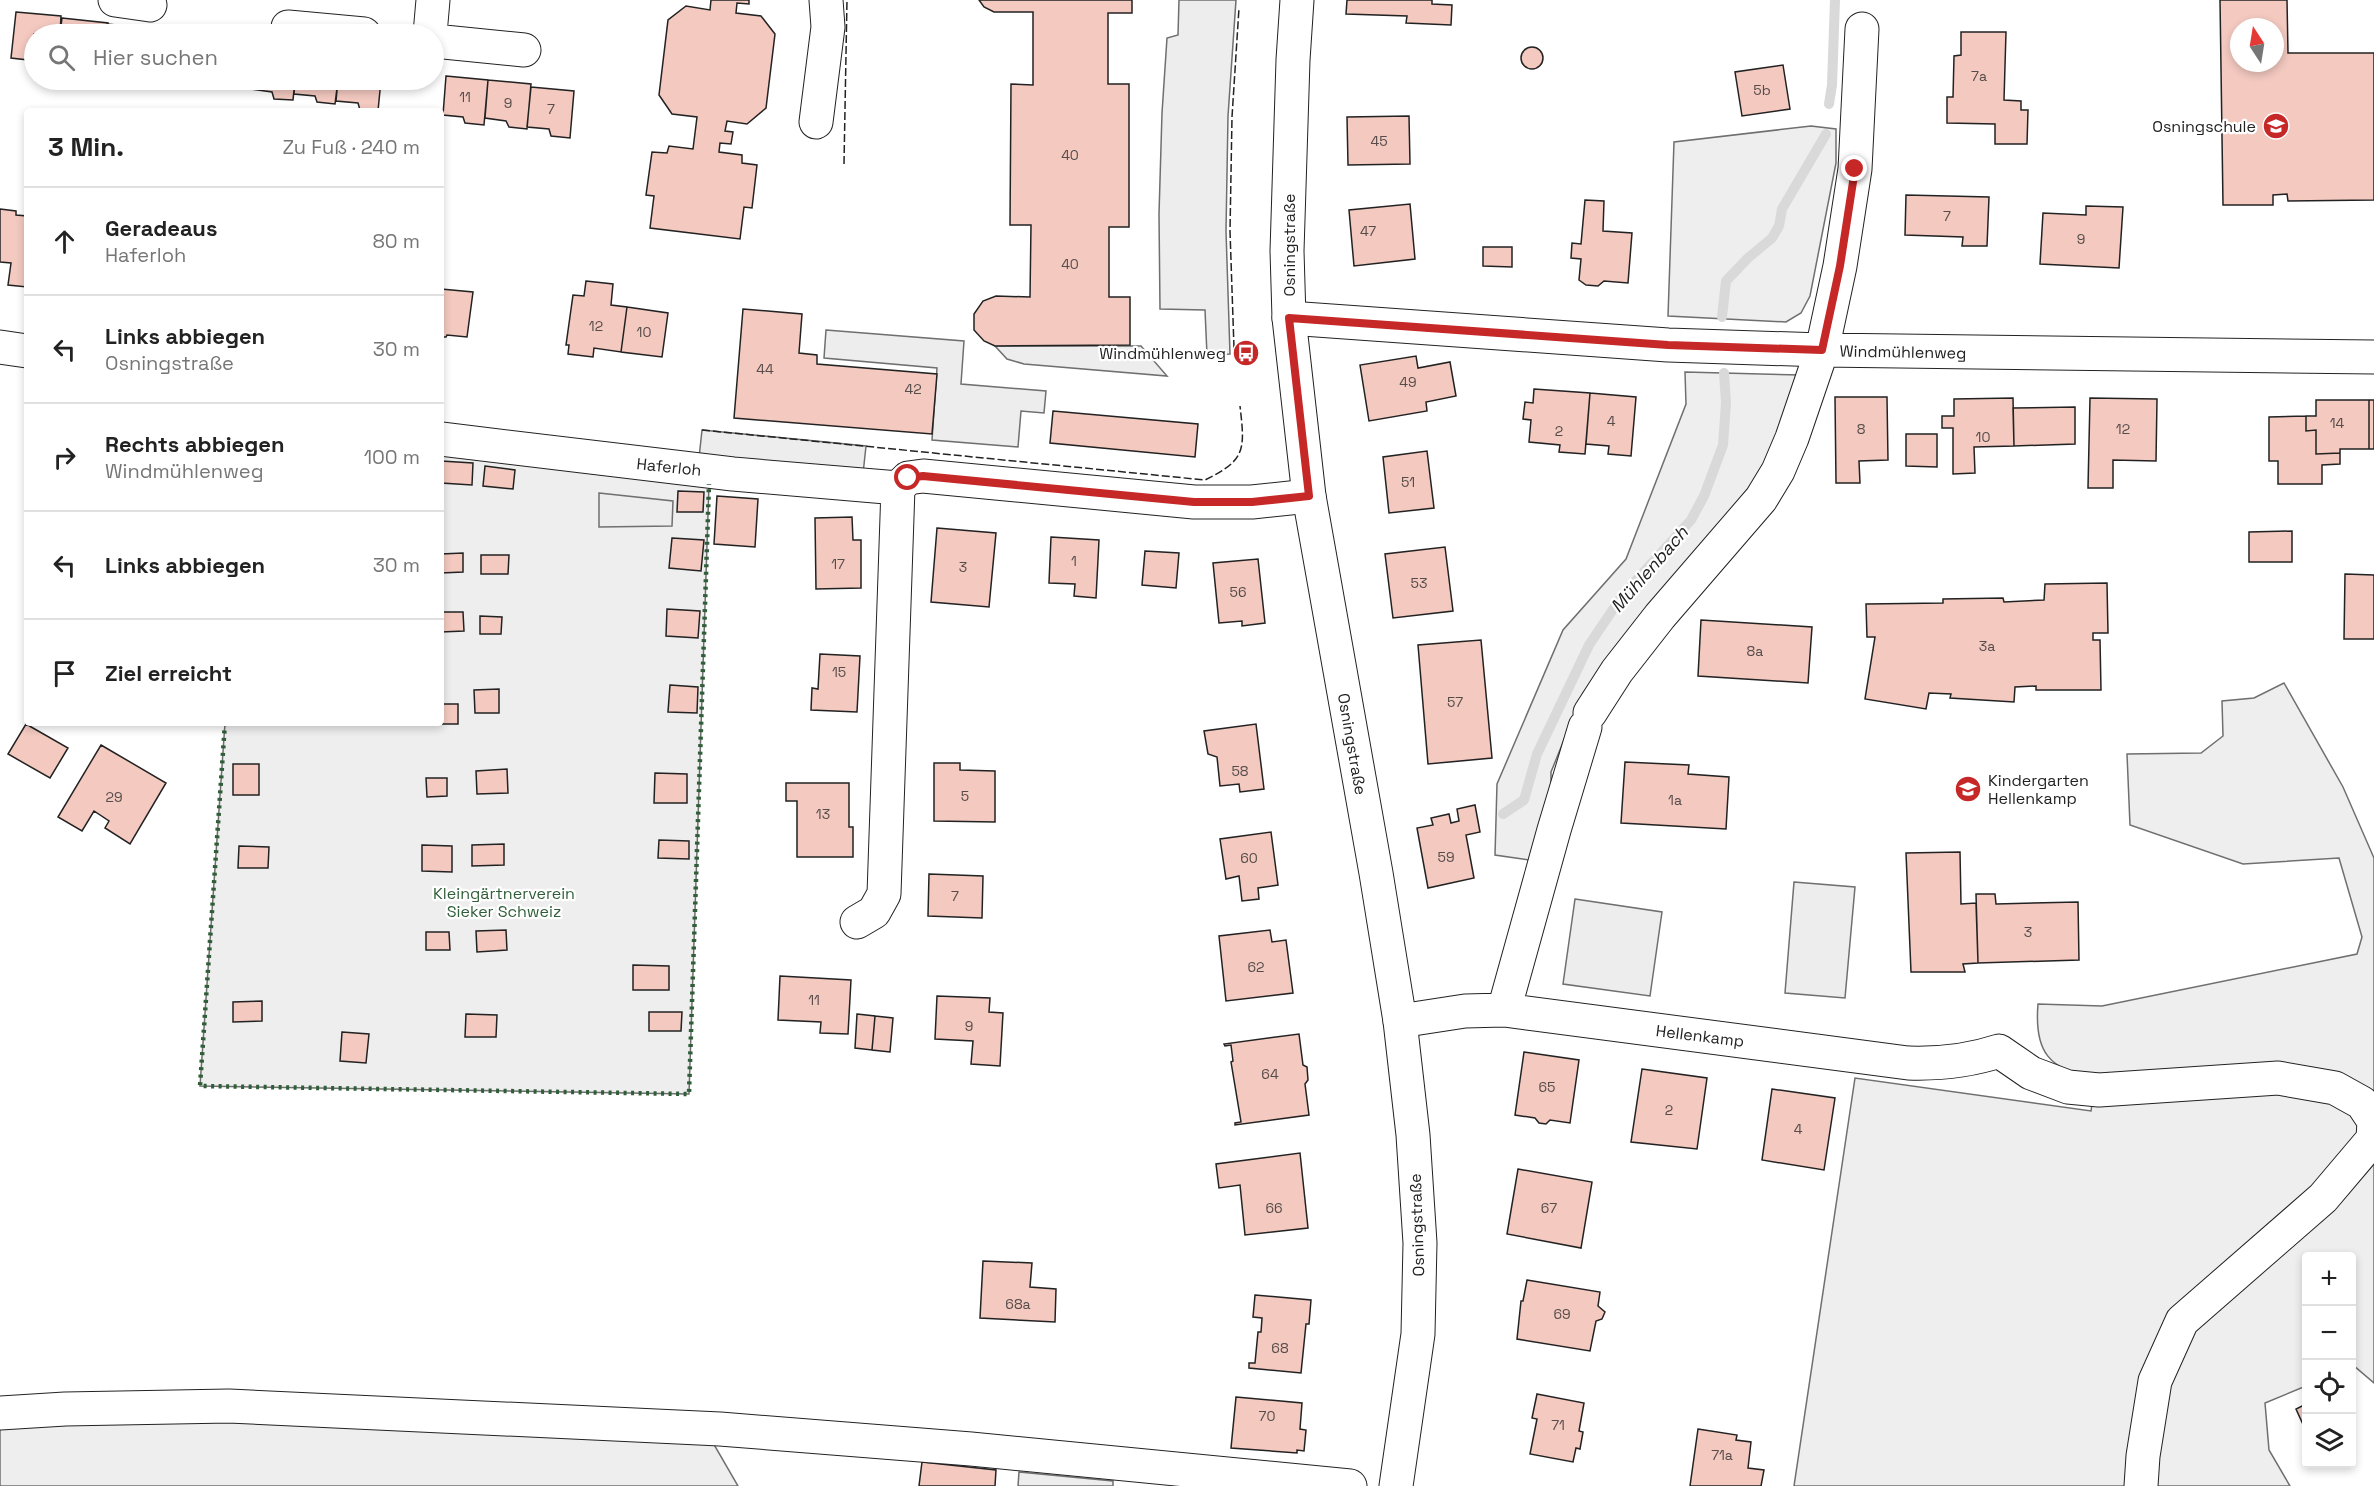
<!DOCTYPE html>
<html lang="de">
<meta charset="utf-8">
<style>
:root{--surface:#fff;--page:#f6f6f6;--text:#222;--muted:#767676;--line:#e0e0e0}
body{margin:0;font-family:"Space Grotesk",sans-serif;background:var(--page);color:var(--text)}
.controls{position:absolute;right:18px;bottom:18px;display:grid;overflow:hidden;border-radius:6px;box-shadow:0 3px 9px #0003}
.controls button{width:54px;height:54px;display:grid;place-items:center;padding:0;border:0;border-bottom:2px solid var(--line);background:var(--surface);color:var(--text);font:30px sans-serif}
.compass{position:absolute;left:2230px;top:18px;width:54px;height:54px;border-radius:50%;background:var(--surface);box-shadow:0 3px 9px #0003;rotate:348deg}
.stop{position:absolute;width:18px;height:18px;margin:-14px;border:4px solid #c62828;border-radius:50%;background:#fff}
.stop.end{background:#c62828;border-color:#fff;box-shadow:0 2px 6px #0008}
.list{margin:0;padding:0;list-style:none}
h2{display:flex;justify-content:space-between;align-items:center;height:78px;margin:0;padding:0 24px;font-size:26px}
h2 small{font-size:20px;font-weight:400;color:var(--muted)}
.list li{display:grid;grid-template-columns:39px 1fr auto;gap:18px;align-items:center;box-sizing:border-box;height:108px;padding:0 24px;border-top:2px solid var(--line)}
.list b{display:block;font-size:22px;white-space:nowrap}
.list p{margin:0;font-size:20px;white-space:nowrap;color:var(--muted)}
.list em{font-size:20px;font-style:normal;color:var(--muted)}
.icon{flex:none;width:33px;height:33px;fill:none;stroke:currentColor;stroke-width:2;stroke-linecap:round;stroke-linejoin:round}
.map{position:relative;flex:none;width:2374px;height:1486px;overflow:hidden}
.search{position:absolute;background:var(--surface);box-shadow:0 3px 9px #0003;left:24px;top:24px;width:420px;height:66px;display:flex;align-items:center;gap:15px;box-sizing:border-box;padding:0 21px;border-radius:33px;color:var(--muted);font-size:22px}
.panel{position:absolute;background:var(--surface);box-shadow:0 3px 9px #0003;left:24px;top:108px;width:420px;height:618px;border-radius:6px}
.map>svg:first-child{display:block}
.green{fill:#eee;stroke:#6f6f6f;stroke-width:1.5}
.parking{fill:#ededed;stroke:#6f6f6f;stroke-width:1.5}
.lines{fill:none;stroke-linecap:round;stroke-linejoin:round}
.stream{stroke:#d9d9d9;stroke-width:10}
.building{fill:#f3c9c0;stroke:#222;stroke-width:1.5;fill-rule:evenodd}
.minor-casing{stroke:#222;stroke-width:35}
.major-casing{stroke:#222;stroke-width:35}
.minor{stroke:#fff;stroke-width:33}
.major{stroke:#fff;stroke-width:33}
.hedge{stroke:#2f5e38;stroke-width:4.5;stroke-dasharray:3 4.5;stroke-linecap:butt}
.fence{stroke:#222;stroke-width:1.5;stroke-dasharray:8 3;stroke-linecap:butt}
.route{stroke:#c62828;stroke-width:8}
.labels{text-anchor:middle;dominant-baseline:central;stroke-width:4.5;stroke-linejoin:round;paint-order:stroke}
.number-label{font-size:14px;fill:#564c4a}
.poi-label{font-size:16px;fill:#222;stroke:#fff;text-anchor:end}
.street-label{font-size:16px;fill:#222;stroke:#fff}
.park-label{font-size:16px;fill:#2f5e38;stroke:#fff}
.water-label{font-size:18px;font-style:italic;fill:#222;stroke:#fff}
</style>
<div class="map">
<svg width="2374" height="1486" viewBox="0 0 2374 1486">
<rect width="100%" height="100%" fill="#fff"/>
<path class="green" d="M1811 126 1836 129V163L1810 296 1801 313 1786 322 1668 316 1674 142Z
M1685 372 1801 375 1750 499 1583 693 1551 772V799L1536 861 1495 855 1497 784 1563 630 1626 559 1686 404Z
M441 452 595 474 709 484 689 1094 200 1086 225 723H441Z
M2284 683 2343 787 2374 858V1383L2354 1366 2352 1367V1256H2306V1386L2265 1403 2269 1450 2290 1486H1794L1855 1078 2091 1111 2096 1076C2049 1072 2034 1051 2038 1004L2102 1006 2357 954 2362 937 2339 858 2243 864 2130 825 2127 754 2201 753 2223 736 2222 701 2254 698Z
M250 1421 712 1441 738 1486H0V1424Z"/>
<path class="parking" d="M1179 0H1236L1228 116 1226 231 1230 354 1207 355 1205 310 1160 309 1159 214 1162 113 1167 38 1178 35Z
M826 330 964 341 961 384 1046 391 1044 413 1021 411 1018 447 932 440 937 368 824 358Z
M995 346H1141L1167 376 1024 364 1007 359Z
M702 430 866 446 863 474 699 458Z
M599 493 673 501 672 526 599 527Z
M1794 882 1855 887 1845 998 1785 993Z
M1575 899 1662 912 1650 996 1563 984Z
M1019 1472 1113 1481V1486H1018Z"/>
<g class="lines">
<path class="stream" d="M1829 104 1832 85 1835 0
M1722 317 1726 281 1748 258 1772 238 1779 226 1782 209 1826 134
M1503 814 1524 800 1537 754 1589 645 1622 596 1691 520 1704 496 1723 445 1726 403 1724 373"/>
</g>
<path class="building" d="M711 0H749V4L737 3 736 13 761 16 775 34 766 108 747 124 727 121 725 131 733 132 731 144 720 143 719 152 742 155V163L757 165 752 208 744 207 740 239 650 228 654 196 646 195 652 152 667 153 669 146 693 149 697 117 672 114 659 95 668 20 686 6 710 10Z
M979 0H1132V13H1108V84H1129V227H1109V297H1130V345L995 346 984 341 974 330V314L983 301 996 296 1030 297 1031 225H1010L1011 84 1033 85V12H994L984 7Z
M1347 0H1432V4L1452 5 1451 25 1406 23 1407 16 1346 14Z
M2220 0H2287L2288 53H2374V200L2288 201 2287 194 2273 195V205H2223ZM2239 27H2275V63H2239Z
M16 12 61 16 60 34H34V67H31L28 60 11 58Z
M62 18 108 23 106 34H60Z
M107 24 154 29V34H106Z
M1961 32H2006L2004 100 2021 101V110H2028L2027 144H1995V124L1947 123V97H1953L1954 56 1961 55Z
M1521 58a11 11 0 1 1 22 0a11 11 0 1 1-22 0Z
M1783 65 1790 109 1742 116 1735 72Z
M446 76 488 80 484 125 465 123 463 117 443 115Z
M168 80H194L193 89 169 85Z
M252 80H295L293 100 274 99 272 92 251 89Z
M295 80H338L335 104 317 102 315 96 294 94Z
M338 80H381L378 111 360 110 358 103 336 101Z
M488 80 531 84 527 129 509 127 506 121 485 118Z
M531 87 574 91 570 138 551 136 549 129 527 127Z
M1409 116 1410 164 1348 165 1347 117Z
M1906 195 1989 197 1987 246H1962L1963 237 1905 235Z
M1585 200 1604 201 1603 231 1632 233 1628 283 1604 281 1598 286 1586 285 1579 280 1581 259 1571 258 1572 243 1581 244Z
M1410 204 1415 259 1354 266 1349 210Z
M2086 206 2123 207 2119 268 2040 264 2043 213 2086 215Z
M0 209 16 211V215L27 216V287L8 285 11 263 0 262Z
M1483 247H1512V267L1483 266Z
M586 281 613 284 611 305 627 307 621 352 594 348 593 357 568 354 569 345H566L573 295 584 296Z
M441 289 473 292 467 337 447 335 446 337H441Z
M627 307 668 313 662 357 621 352Z
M743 309 802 314 799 353 817 355V364L937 374 932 434 734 418Z
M1416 356 1418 368 1450 362 1456 396 1426 402 1427 411 1369 421 1360 365Z
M1534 389 1590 393 1585 454 1559 452 1560 445 1529 442 1531 420 1523 419 1525 402 1533 403Z
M1590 393 1636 397 1631 456 1608 454 1609 446 1586 444Z
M1835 397H1887L1888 460 1859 461 1860 483H1836Z
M2013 398 2014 446 1974 447 1975 473 1953 474V428H1942V416H1954V399Z
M2090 398 2157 399 2156 461 2113 460V488H2088Z
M2316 400H2369V449H2340V453L2316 454V430L2306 431V416H2316Z
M2369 400H2374V449H2369Z
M2075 407V444L2014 446 2013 408Z
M1053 411 1198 424 1195 457 1050 443Z
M2306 416V431L2316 430V454L2340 453V464L2322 465V484H2278V461H2269V417Z
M1906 434H1937V467L1906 466Z
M1427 451 1434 508 1389 513 1383 457Z
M441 461 473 463 472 485 441 483Z
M485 466 515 470 513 489 483 486Z
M678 491 704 492 703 512H677Z
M717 496 758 499 755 547 714 544Z
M852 517 853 540H861V588L816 589 815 518Z
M937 528 996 533 989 607 931 602Z
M2292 531V562H2249V532Z
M1051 537 1099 540 1096 598 1074 596 1075 584 1049 583Z
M672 538 704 540 701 571 669 568Z
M1445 547 1453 611 1393 618 1385 554Z
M1145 551 1179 553 1176 588 1142 585Z
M463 553V572L441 573V554Z
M481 555H509L508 574H481Z
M1258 559 1265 623 1242 626V621L1219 623 1213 563Z
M2345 574 2374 575V639H2344Z
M2107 583 2108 633H2093V640H2100L2101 690H2036V686L2015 687 2014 702 1950 698 1951 694 1929 693 1926 709 1865 699 1875 637H1867L1866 604 1943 603V599L2003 598 2004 602 2044 600 2045 584Z
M667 609 700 611 698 638 666 636Z
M441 612H463L464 631 441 632Z
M480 616 502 617 501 634H480Z
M1701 620 1812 627 1808 683 1698 676Z
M1481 640 1492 758 1428 764 1418 645Z
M820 654 860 656 857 712 811 710 812 688 818 689Z
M670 685 698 687 697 713 668 712Z
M499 689V713H475L474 690Z
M441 704H458V724H427L441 723Z
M26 724 68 748 50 778 8 754Z
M1256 724 1264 789 1240 792 1239 784 1220 786 1217 757 1208 754 1204 731Z
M101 745 166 783 130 844 105 828 109 821 94 811 82 831 58 817Z
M1625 762 1689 765 1688 774 1729 777 1726 829 1621 823Z
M934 763H960V770L995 771V822L934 821Z
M233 764H259V795H233Z
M507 769 508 793 477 794 476 771Z
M655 773 687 774V803H654Z
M426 778H447V796L427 797Z
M786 783H849V827H853V857H797V801H786Z
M1475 805 1480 832 1466 835 1474 878 1428 888 1417 828 1433 825 1431 818 1449 814 1451 823 1459 821 1457 809Z
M1271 832 1278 885 1258 888 1259 899 1242 901 1239 876 1226 879 1220 839Z
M659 840 689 841V859L658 858Z
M504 844V865L472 866V845Z
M422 845 452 846V872L422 871Z
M239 846 269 847 268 868H238Z
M1960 852 1961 904 1976 903 1978 963 1963 964 1965 972H1911L1906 853Z
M929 874 983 876 982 918 928 916Z
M1976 894H1995L1996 904 2078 902 2079 960 1978 963Z
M506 930 507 950 477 952 476 931Z
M1270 930 1272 942 1286 940 1293 993 1226 1001 1219 936Z
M426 932H449L450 950H426Z
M633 965 669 966V990H633Z
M780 976 851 980 848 1034 820 1033 821 1022 778 1020Z
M937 996 990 998 989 1012 1003 1013 1000 1066 971 1064 973 1041 935 1039Z
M262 1001V1021L233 1022V1002Z
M649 1012H682L681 1031H649Z
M466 1014 497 1015 496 1037H465Z
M857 1014 875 1016 872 1050 855 1048Z
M875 1016 893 1018 890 1052 872 1050Z
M342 1032 369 1034 366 1063 340 1061Z
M1299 1034 1303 1065 1307 1067 1308 1080 1305 1084 1309 1115 1235 1125V1123L1241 1122 1231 1062 1233 1061 1231 1045 1225 1046 1224 1044Z
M1524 1052 1579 1060 1570 1123 1550 1120 1546 1124 1539 1123 1535 1118 1515 1115Z
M1642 1069 1707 1078 1697 1149 1631 1142Z
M1772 1089 1835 1098 1824 1170 1762 1160Z
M1300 1153 1308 1228 1245 1235 1240 1185 1219 1188 1216 1164Z
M1518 1169 1592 1182 1581 1248 1507 1234Z
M983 1261 1032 1263 1030 1287 1056 1289 1055 1322 980 1318Z
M1527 1280 1600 1292 1598 1306 1605 1312 1602 1319 1596 1321 1590 1351 1517 1339 1521 1301H1523Z
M1255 1295 1311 1300 1309 1324H1306L1301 1373 1249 1368V1363H1255L1258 1332H1261L1262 1318 1253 1317Z
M1537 1394 1584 1403 1579 1431 1583 1432 1580 1449 1576 1448 1573 1462 1530 1454 1537 1419 1532 1418Z
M1236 1397 1302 1403 1300 1429 1306 1430 1304 1451 1297 1450V1453L1231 1448Z
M2306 1404V1431L2296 1409Z
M1698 1429 1737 1435 1736 1440 1751 1442 1748 1468 1764 1470 1761 1486H1690Z
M922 1462 996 1470 995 1486H919Z"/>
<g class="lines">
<defs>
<path id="minor" d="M115 0 150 5
M288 27 364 34
M430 34 433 0
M434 41 524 50
M816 122 828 27 826 0
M1289 318 1668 345 1822 350 2374 357
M0 347 27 351
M441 439 733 474 898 488
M1590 713 1617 671 1660 616 1761 499 1778 471 1792 438 1822 350 1840 266 1855 169 1862 29
M857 922 874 912 884 894 898 488 908 478 923 476 1194 502H1252L1309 496
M1504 1010 1554 830 1585 727
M1400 1021 1465 1011 1504 1010 1908 1063C1940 1064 1969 1061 1999 1051L2031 1073 2068 1087 2099 1090 2278 1078 2335 1088 2362 1103 2374 1121 2373 1139 2323 1198 2182 1321 2155 1381 2143 1456 2141 1486
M0 1413 65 1409 229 1406 720 1429 971 1449 1350 1486"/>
<path id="major" d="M1297 0 1293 60 1287 251 1289 318 1309 496 1376 873 1400 1021 1413 1135 1420 1243 1418 1334 1396 1486"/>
</defs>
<use href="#minor" class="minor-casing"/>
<use href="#major" class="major-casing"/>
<use href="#minor" class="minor"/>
<use href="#major" class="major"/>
<path class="hedge" d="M225 723 200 1086 689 1094 709 484"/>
<path class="fence" d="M844 164 847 0
M1234 348 1230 231 1232 117 1239 8
M702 430 1205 480C1246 460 1245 450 1240 406"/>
</g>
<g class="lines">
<path class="route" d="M908 478 923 476 1194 502H1252L1309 496 1289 318 1668 345 1822 350 1840 266 1855 169"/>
</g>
<defs>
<symbol id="school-disc" viewBox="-11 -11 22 22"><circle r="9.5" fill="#c62828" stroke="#fff"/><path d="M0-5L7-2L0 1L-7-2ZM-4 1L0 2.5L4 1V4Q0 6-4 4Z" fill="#fff"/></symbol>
<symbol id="bus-disc" viewBox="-11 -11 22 22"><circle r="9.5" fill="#c62828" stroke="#fff"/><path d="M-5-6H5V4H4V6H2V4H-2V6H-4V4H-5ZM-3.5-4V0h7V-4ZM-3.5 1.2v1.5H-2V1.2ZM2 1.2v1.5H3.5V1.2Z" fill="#fff"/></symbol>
</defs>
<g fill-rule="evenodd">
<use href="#school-disc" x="2261" y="111" width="30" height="30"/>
<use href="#bus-disc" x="1231" y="338" width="30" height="30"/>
<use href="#school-disc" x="1953" y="774" width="30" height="30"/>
</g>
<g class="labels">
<g class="number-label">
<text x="1979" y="76">7a</text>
<text x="1762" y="90">5b</text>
<text x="465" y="97">11</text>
<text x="508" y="103">9</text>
<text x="551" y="109">7</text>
<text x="1379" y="141">45</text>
<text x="1070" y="155">40</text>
<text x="1947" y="216">7</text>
<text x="1368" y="231">47</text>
<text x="2081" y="239">9</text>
<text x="1070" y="264">40</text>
<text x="596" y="326">12</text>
<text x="644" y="332">10</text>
<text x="765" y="369">44</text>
<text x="1408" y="382">49</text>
<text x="913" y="389">42</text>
<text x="1611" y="421">4</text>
<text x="2337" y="423">14</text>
<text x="1861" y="429">8</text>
<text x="2123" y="429">12</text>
<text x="1559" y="431">2</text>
<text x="1983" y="437">10</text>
<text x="1408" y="482">51</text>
<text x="1074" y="561">1</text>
<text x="838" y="564">17</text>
<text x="963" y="567">3</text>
<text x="1419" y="583">53</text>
<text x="1238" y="592">56</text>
<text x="1987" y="646">3a</text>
<text x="1755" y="651">8a</text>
<text x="839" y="672">15</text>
<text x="1455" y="702">57</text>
<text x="1240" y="771">58</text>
<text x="965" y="796">5</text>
<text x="114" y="797">29</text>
<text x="1675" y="800">1a</text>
<text x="823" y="814">13</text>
<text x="1446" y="857">59</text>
<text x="1249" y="858">60</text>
<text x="955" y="896">7</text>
<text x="2028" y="932">3</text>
<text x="1256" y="967">62</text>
<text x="814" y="1000">11</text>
<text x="969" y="1026">9</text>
<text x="1270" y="1074">64</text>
<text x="1547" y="1087">65</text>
<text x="1669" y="1110">2</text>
<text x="1798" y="1129">4</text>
<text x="1274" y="1208">66</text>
<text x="1549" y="1208">67</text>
<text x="1018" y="1304">68a</text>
<text x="1562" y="1314">69</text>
<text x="1280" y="1348">68</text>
<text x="1267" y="1416">70</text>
<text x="1558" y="1425">71</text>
<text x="1722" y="1455">71a</text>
</g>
<g class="poi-label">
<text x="2256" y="126">Osningschule</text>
<text x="1226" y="353">Windmühlenweg</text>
<text x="1988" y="780" text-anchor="start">Kindergarten<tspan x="1988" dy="18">Hellenkamp</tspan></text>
</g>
<g class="street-label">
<text transform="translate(1289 245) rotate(-90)">Osningstraße</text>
<text transform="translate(1903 352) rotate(1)">Windmühlenweg</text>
<text transform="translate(669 467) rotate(6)">Haferloh</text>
<text transform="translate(1352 744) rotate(80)">Osningstraße</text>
<text transform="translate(1700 1036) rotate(7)">Hellenkamp</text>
<text transform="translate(1417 1225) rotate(-92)">Osningstraße</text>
</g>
<g class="park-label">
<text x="504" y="893">Kleingärtnerverein<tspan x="504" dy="18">Sieker Schweiz</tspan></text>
</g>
<g class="water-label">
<text transform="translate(1649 569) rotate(-49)">Mühlenbach</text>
</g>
</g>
</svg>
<div class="controls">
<button>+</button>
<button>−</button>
<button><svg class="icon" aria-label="locate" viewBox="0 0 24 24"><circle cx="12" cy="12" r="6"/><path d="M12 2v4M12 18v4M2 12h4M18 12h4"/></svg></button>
<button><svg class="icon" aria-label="layers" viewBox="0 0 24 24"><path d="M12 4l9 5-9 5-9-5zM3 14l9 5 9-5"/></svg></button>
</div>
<svg class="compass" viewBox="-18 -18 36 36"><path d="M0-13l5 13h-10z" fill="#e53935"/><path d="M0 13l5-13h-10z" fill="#767676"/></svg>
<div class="stop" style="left:908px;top:478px"></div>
<div class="stop end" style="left:1855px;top:169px"></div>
<div class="search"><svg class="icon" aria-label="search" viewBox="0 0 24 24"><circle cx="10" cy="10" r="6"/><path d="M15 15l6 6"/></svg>Hier suchen</div>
<section class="panel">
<h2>3 Min.<small>Zu Fuß · 240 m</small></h2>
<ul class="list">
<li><svg class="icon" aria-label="ahead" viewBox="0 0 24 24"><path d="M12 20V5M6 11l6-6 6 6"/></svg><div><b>Geradeaus</b><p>Haferloh</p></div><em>80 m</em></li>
<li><svg class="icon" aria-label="left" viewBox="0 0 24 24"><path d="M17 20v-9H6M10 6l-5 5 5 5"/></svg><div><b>Links abbiegen</b><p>Osningstraße</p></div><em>30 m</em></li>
<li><svg class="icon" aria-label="right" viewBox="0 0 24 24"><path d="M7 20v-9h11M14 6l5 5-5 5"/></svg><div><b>Rechts abbiegen</b><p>Windmühlenweg</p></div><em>100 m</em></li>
<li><svg class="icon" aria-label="left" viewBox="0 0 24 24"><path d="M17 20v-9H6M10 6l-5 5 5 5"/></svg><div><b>Links abbiegen</b></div><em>30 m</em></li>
<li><svg class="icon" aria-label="arrive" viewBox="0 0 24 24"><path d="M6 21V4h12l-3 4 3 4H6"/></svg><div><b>Ziel erreicht</b></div></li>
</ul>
</section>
</div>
